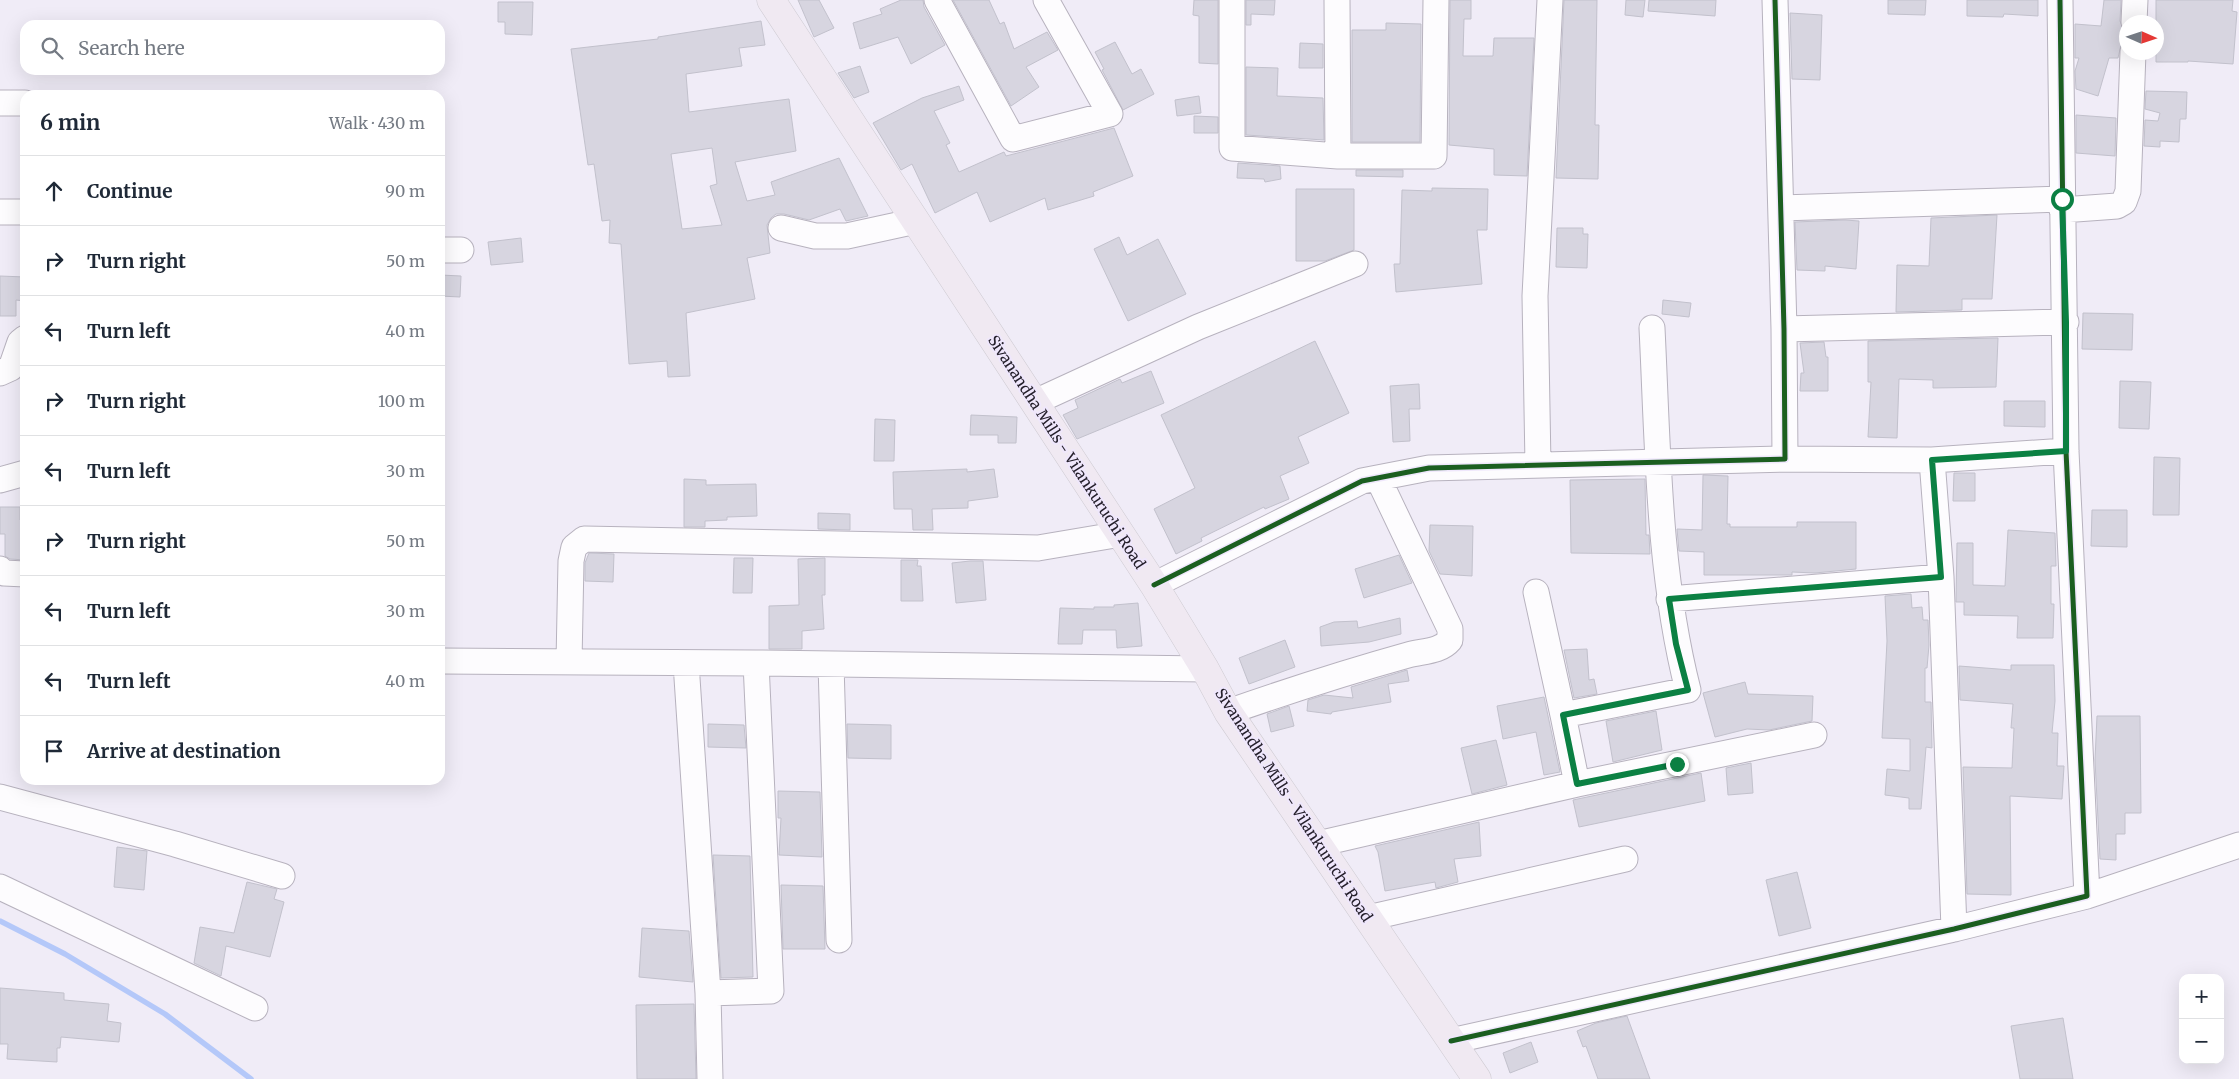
<!DOCTYPE html>
<meta charset="utf-8">
<style>
:root{--surface:#fff;--page:#f6f6f7;--text:#1f2937;--muted:#747a83;--line:#e0e1e3}
body{margin:0;font-family:Merriweather,serif;background:var(--page);color:var(--text)}
.controls{position:absolute;right:15px;bottom:15px;display:grid;overflow:hidden;border-radius:10px;box-shadow:0 5px 20px #0002}
.controls button{width:45px;height:45px;display:grid;place-items:center;padding:0;border:0;border-bottom:1px solid var(--line);background:var(--surface);color:var(--text);font:25px sans-serif}
.compass{position:absolute;left:2119px;top:15px;width:45px;height:45px;border-radius:50%;background:var(--surface);box-shadow:0 5px 20px #0002;rotate:93deg}
.stop{position:absolute;width:15px;height:15px;margin:-11px;border:4px solid #0b8043;border-radius:50%;background:#fff}
.stop.end{background:#0b8043;border-color:#fff;box-shadow:0 1px 5px #0008}
.list{margin:0;padding:0;list-style:none}
h2{display:flex;justify-content:space-between;align-items:center;height:65px;margin:0;padding:0 20px;font-size:21px}
h2 small{font-size:16px;font-weight:400;color:var(--muted)}
.list li{display:grid;grid-template-columns:32px 1fr auto;gap:15px;align-items:center;box-sizing:border-box;height:70px;padding:0 20px;border-top:1px solid var(--line)}
.list b{display:block;font-size:19px;white-space:nowrap}
.list em{font-size:16px;font-style:normal;color:var(--muted)}
.icon{flex:none;width:28px;height:28px;fill:none;stroke:currentColor;stroke-width:2;stroke-linecap:round;stroke-linejoin:round}
.map{position:relative;flex:none;width:2239px;height:1079px;overflow:hidden}
.search{position:absolute;background:var(--surface);box-shadow:0 5px 20px #0002;left:20px;top:20px;width:425px;height:55px;display:flex;align-items:center;gap:12px;box-sizing:border-box;padding:0 18px;border-radius:15px;color:var(--muted);font-size:19px}
.panel{position:absolute;background:var(--surface);box-shadow:0 5px 20px #0002;left:20px;top:90px;width:425px;height:695px;border-radius:15px}
.map>svg:first-child{display:block}
.lines{fill:none;stroke-linecap:round;stroke-linejoin:round}
.stream{stroke:#b4c8f9;stroke-width:5.5}
.building{fill:#d7d5e0;stroke:#c2c1cc;fill-rule:evenodd}
.minor-casing{stroke:#b7b2be;stroke-width:27}
.major-casing{stroke:#cecbd2;stroke-width:29}
.minor{stroke:#fdfcfe;stroke-width:25}
.major{stroke:#f0e9f2;stroke-width:28}
.cycleway-casing{stroke:#efe7fc;stroke-width:8}
.cycleway{stroke:#1b5e20;stroke-width:5}
.route{stroke:#0b8043;stroke-width:6}
.labels{text-anchor:middle;dominant-baseline:central;stroke-width:4;stroke-linejoin:round;paint-order:stroke}
.street-label{font-size:15px;fill:#25202c;stroke:#efe7fc}
</style>
<div class="map">
<svg width="2239" height="1079" viewBox="0 0 2239 1079">
<rect width="100%" height="100%" fill="#f0ecf7"/>
<g class="lines">
<path class="stream" d="M0 921 65 954 165 1014 251 1079"/>
</g>
<path class="building" d="M798 0H819L834 28 814 37Z
M901 0H923L924 7 945 45 911 64 898 37 860 49 853 23 882 14 880 9Z
M953 0H989L1000 24 1004 22 1014 49 1047 32 1058 50 1026 67 1039 87 1011 106Z
M1194 0H1218V64L1199 63V16L1193 15Z
M1246 0H1275L1274 15 1251 14V25H1246Z
M1450 0H1471V19H1464L1463 56H1493L1494 38H1534L1527 176 1494 175V149L1449 145Z
M1564 0H1597L1595 125H1599L1598 179 1556 178Z
M1626 0H1645L1643 17 1625 15Z
M1649 0H1716L1715 16 1648 11Z
M1888 0H1926L1925 15 1888 14Z
M1967 0H2038V16L2004 14 2003 17 1967 16Z
M2104 0H2121L2120 21 2125 33 2124 41 2121 45 2118 58H2109L2098 96 2076 89 2075 71 2079 58H2075V24L2101 26Z
M2156 0H2233L2232 11 2237 12 2233 64 2188 61V62H2156Z
M498 2H533L532 35 505 34V22H498Z
M1790 13 1822 15 1820 80 1792 79Z
M761 21 765 45 739 48 742 66 686 74 689 112 789 99 796 151 735 162 747 201 775 195 771 182 839 158 868 216 846 221 840 209 809 220 784 214H776L771 218 767 225 770 253 747 258 755 299 686 313 690 376 668 377 667 361 629 364 621 244 609 243 610 220 602 221 594 164 588 165 571 49 658 39V37ZM712 148 717 184 710 186 722 225 682 229 671 154Z
M1386 23 1421 24 1420 142H1352V30H1386Z
M1115 42 1132 74 1141 69 1154 94 1123 110 1102 70 1104 69 1095 52Z
M1300 43 1323 44V68H1299Z
M860 66 869 92 854 98 838 73Z
M1246 67 1278 68 1277 96 1323 98 1324 140 1246 135Z
M959 86 964 100 934 111 950 143 946 145 959 172 1004 152 1006 156 1114 128 1133 176 1093 192 1094 196 1048 210 1045 198 990 222 977 192 935 213 912 164 901 170 873 123 922 98Z
M2146 91 2187 92 2186 119H2180L2179 142 2160 141V147L2144 146 2145 120 2158 121 2160 113 2145 109Z
M1199 96 1201 113 1177 116 1175 100Z
M2076 115 2116 118 2115 156 2076 153Z
M1194 116 1218 117V133H1194Z
M1238 163 1280 166 1281 179 1265 182 1264 179 1237 178Z
M1356 170H1403V177L1356 176Z
M1432 188 1488 189 1487 230H1477L1482 284 1396 292 1394 264H1400L1402 190 1432 191Z
M1296 189H1354V250L1325 261H1296Z
M1997 215 1992 299H1962V310L1896 312 1897 265 1929 266 1931 218Z
M1845 220 1859 221 1856 269 1825 266V271L1797 270 1795 222Z
M1557 228H1583V234H1588L1587 268 1556 267Z
M1119 237 1127 255 1158 239 1186 294 1128 321 1094 249Z
M521 238 523 262 491 265 488 242Z
M440 275 461 276 460 297 440 296Z
M0 276 25 277V301L16 300V316H0Z
M1663 300 1691 303 1689 317 1662 314Z
M2083 313 2133 314 2132 350 2082 349Z
M1998 338 1996 387 1933 388V380L1899 379 1897 438 1868 437 1871 382H1868V341Z
M1315 341 1349 413 1298 437 1309 463 1280 476 1289 499 1265 509 1264 507 1201 538 1202 541 1176 554 1154 509 1195 488 1161 415Z
M1824 342 1826 357H1828V391H1800L1801 373H1804L1800 343Z
M1151 371 1164 403 1077 439 1063 415 1078 408 1075 400 1120 379 1122 383Z
M2120 381 2151 382 2149 429 2119 428Z
M1419 384 1420 409H1409L1410 441 1393 442 1390 386Z
M2004 401H2045V427L2004 426Z
M971 415 1017 417 1016 443H998V435H970Z
M875 419 895 420 894 461H874Z
M2154 457 2180 458 2179 515H2153Z
M967 469V472L994 469 998 497 968 501V508L932 509 933 530H913L912 509H894L893 472Z
M1954 473H1975V501H1953Z
M1703 475 1728 476 1727 524H1730V527H1797V522H1856V569L1815 573 1792 572V575H1704V552L1679 551 1677 529 1702 530Z
M684 479 706 480V485L756 484 757 516 727 517V520L705 521V527H684Z
M1645 479 1646 535H1649L1650 554 1571 553 1570 480Z
M0 507H20V520L25 521V560L10 559 5 556V534H0Z
M2092 510H2127V547L2091 546Z
M818 513 850 514V530L818 529Z
M1430 525 1473 526 1472 576 1440 574 1429 551Z
M2008 530 2055 533 2056 566H2051V604H2054L2053 638H2017L2018 616 1964 615V602H1956L1957 543H1973V585L2005 586Z
M589 553 614 554 613 582 585 581V563Z
M1399 555 1412 583 1364 598 1355 569Z
M734 558H753L752 593H733Z
M825 558V595H822L824 629 802 631V649H769V606L799 605 798 559Z
M901 560H918L917 566H921L923 601H901Z
M970 561H983L986 600 956 603 952 563Z
M1911 594 1912 608 1922 607 1923 620H1928L1929 645 1927 668H1925V702H1931L1932 748 1926 747 1921 809H1909V798L1885 795 1887 769 1910 771V739L1882 738 1887 641 1885 596Z
M1138 603 1142 646 1117 648 1116 630H1083L1082 644H1058L1060 608 1094 609V607H1114V605Z
M1400 618 1401 634 1369 642 1321 646 1320 627 1334 622 1357 621 1358 628Z
M1285 640 1295 667 1249 684 1239 658Z
M1587 649 1589 680 1594 679 1597 694 1574 698 1564 650Z
M2011 665H2054L2055 701 2052 733H2058L2057 766H2064L2062 799 2010 796 2011 895 1967 894 1963 767 2012 768 2014 728H2011L2013 704 1960 700 1959 666 2011 670Z
M1407 670 1409 681 1388 684 1391 702 1332 712 1331 714 1307 711 1308 700 1324 695 1353 698 1351 687Z
M1745 682 1748 694 1813 696 1812 721 1769 730 1747 729 1715 737 1703 693Z
M1544 697 1560 772 1544 775 1536 732 1503 739 1497 706Z
M1289 706 1294 726 1271 732 1267 714Z
M1656 711 1662 750 1613 762 1606 721Z
M2097 716H2140L2141 813H2125V834H2116V860L2100 859 2095 760Z
M708 724 744 725 746 748 708 747Z
M847 724 891 725V759L848 758Z
M1496 740 1507 785 1472 794 1461 748Z
M1751 763 1753 793 1728 795 1726 768Z
M1701 773 1705 801 1579 827 1573 800Z
M778 791 820 792 822 857 779 855 781 818H778Z
M1479 822 1481 856 1454 859 1458 882 1436 888 1435 882 1385 891 1378 852 1375 846Z
M117 847 147 851 144 890 114 887Z
M713 855 750 856 753 977 721 978Z
M1797 872 1811 928 1779 936 1766 880Z
M247 882 277 889 274 899 284 902 270 957 226 946 221 976 194 963 200 927 234 933Z
M781 885 823 886 825 949H783Z
M642 928 689 931 693 982 639 977Z
M0 988 64 993V1000L109 1004 107 1021 121 1023 119 1042 61 1037 60 1048H57V1062L7 1059 8 1044H0Z
M694 1004 696 1079H637L636 1005Z
M1627 1016 1650 1079H1598L1586 1046 1583 1047 1577 1031 1596 1023Z
M2063 1018 2073 1079H2020L2011 1026Z
M1531 1042 1538 1062 1510 1073 1503 1053Z"/>
<g class="lines">
<defs>
<path id="minor" d="M937 0 1013 139 1110 114 1046 0
M1232 0V148L1338 156 1337 0
M2134 22 2135 0
M0 103H25
M1338 156H1434L1436 0
M1781 208 2062 199
M2062 210 2117 206 2124 202 2128 191 2133 52
M0 212H25
M781 228 815 236H847L916 221
M440 250H461
M1784 329 2066 322
M0 373 11 368 20 342 25 338
M1035 402 1198 327 1355 264
M1785 459 1932 460 2066 451
M1932 460 1941 577 1954 929
M1538 465 1535 296 1550 0
M0 480 25 473
M0 569 4 573 25 574
M1154 585 1362 481 1429 468 1785 459 1784 329 1775 0
M1536 592 1563 715
M1669 599 1941 577
M440 661 756 663 1205 669
M569 662 571 561 574 547 584 539 1038 548 1121 534
M686 663 708 993 710 1079
M831 664 839 940
M1228 712C1288 691 1347 672 1408 655 1422 651 1440 652 1450 640V629L1378 478
M1577 784 1814 735
M0 797 175 844 282 876
M1318 844 1577 784 1563 715 1688 690C1658 572 1658 449 1652 328
M0 887 255 1008
M2087 896 2239 845
M1368 918 1625 859
M708 993 771 991 756 663
M1451 1041 1954 929 2087 896 2066 451 2060 0"/>
<path id="major" d="M771 0 1154 585 1205 669 1228 712 1477 1079"/>
</defs>
<use href="#minor" class="minor-casing"/>
<use href="#major" class="major-casing"/>
<use href="#minor" class="minor"/>
<use href="#major" class="major"/>
<defs>
<path id="cycleway" d="M1154 585 1362 481 1429 468 1785 459 1784 329 1775 0
M1451 1041 1954 929 2087 896 2066 451 2060 0"/>
</defs>
<use href="#cycleway" class="cycleway-casing"/>
<use href="#cycleway" class="cycleway"/>
</g>
<g class="lines">
<path class="route" d="M1677 764 1577 784 1563 715 1688 690 1676 644 1669 599 1941 577 1932 460 2066 451V322L2062 199"/>
</g>
<g class="labels">
<g class="street-label">
<text transform="translate(1067 452) rotate(57)">Sivanandha Mills - Vilankuruchi Road</text>
<text transform="translate(1294 805) rotate(57)">Sivanandha Mills - Vilankuruchi Road</text>
</g>
</g>
</svg>
<div class="controls">
<button>+</button>
<button>−</button>
</div>
<svg class="compass" viewBox="-18 -18 36 36"><path d="M0-13l5 13h-10z" fill="#e53935"/><path d="M0 13l5-13h-10z" fill="#747a83"/></svg>
<div class="stop" style="left:2062px;top:199px"></div>
<div class="stop end" style="left:1677px;top:764px"></div>
<div class="search"><svg class="icon" aria-label="search" viewBox="0 0 24 24"><circle cx="10" cy="10" r="6"/><path d="M15 15l6 6"/></svg>Search here</div>
<section class="panel">
<h2>6 min<small>Walk · 430 m</small></h2>
<ul class="list">
<li><svg class="icon" aria-label="ahead" viewBox="0 0 24 24"><path d="M12 20V5M6 11l6-6 6 6"/></svg><div><b>Continue</b></div><em>90 m</em></li>
<li><svg class="icon" aria-label="right" viewBox="0 0 24 24"><path d="M7 20v-9h11M14 6l5 5-5 5"/></svg><div><b>Turn right</b></div><em>50 m</em></li>
<li><svg class="icon" aria-label="left" viewBox="0 0 24 24"><path d="M17 20v-9H6M10 6l-5 5 5 5"/></svg><div><b>Turn left</b></div><em>40 m</em></li>
<li><svg class="icon" aria-label="right" viewBox="0 0 24 24"><path d="M7 20v-9h11M14 6l5 5-5 5"/></svg><div><b>Turn right</b></div><em>100 m</em></li>
<li><svg class="icon" aria-label="left" viewBox="0 0 24 24"><path d="M17 20v-9H6M10 6l-5 5 5 5"/></svg><div><b>Turn left</b></div><em>30 m</em></li>
<li><svg class="icon" aria-label="right" viewBox="0 0 24 24"><path d="M7 20v-9h11M14 6l5 5-5 5"/></svg><div><b>Turn right</b></div><em>50 m</em></li>
<li><svg class="icon" aria-label="left" viewBox="0 0 24 24"><path d="M17 20v-9H6M10 6l-5 5 5 5"/></svg><div><b>Turn left</b></div><em>30 m</em></li>
<li><svg class="icon" aria-label="left" viewBox="0 0 24 24"><path d="M17 20v-9H6M10 6l-5 5 5 5"/></svg><div><b>Turn left</b></div><em>40 m</em></li>
<li><svg class="icon" aria-label="arrive" viewBox="0 0 24 24"><path d="M6 21V4h12l-3 4 3 4H6"/></svg><div><b>Arrive at destination</b></div></li>
</ul>
</section>
</div>
